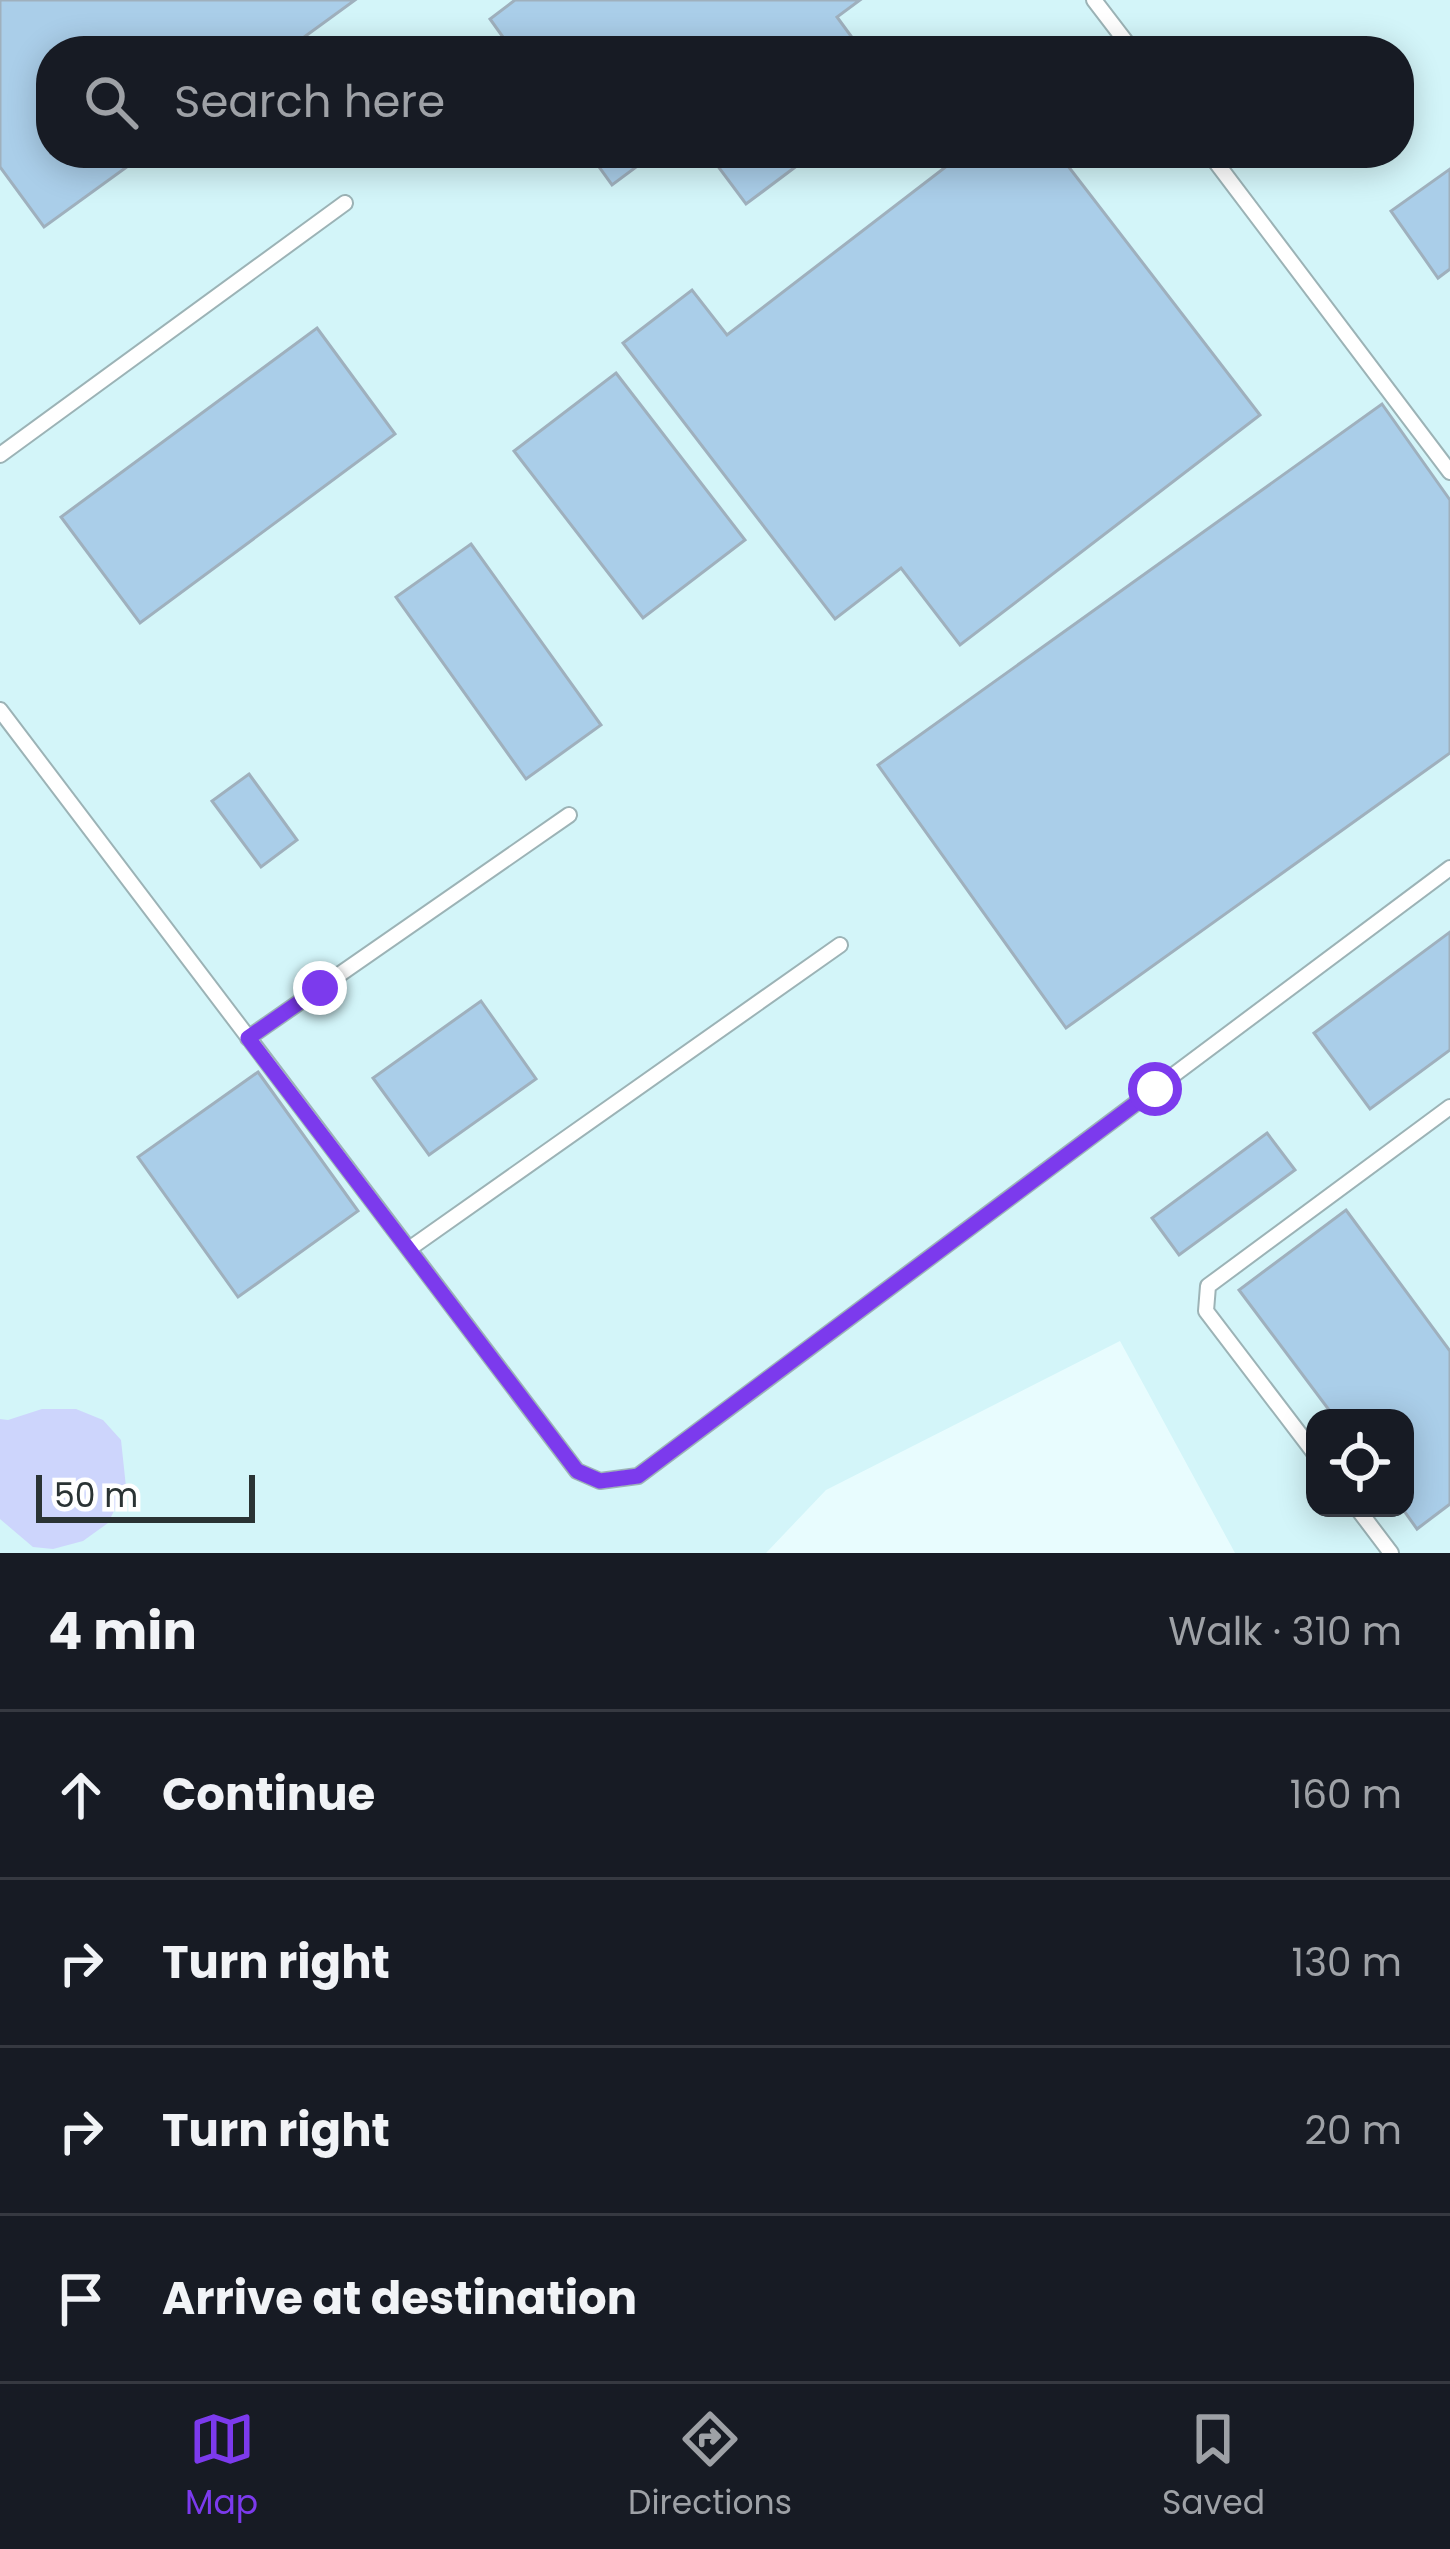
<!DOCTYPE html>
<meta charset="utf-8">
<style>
:root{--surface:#171b24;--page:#242831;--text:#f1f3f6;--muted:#9ea1a6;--line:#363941;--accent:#7c3aed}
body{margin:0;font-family:Poppins,sans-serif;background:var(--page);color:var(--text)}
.controls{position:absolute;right:36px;bottom:36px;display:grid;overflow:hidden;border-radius:24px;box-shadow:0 6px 30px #0003}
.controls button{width:108px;height:108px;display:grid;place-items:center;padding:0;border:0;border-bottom:3px solid var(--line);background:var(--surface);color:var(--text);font:60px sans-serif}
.scale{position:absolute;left:36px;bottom:30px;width:219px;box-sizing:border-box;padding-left:12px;border:6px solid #2a3334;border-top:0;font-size:33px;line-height:42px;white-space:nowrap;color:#2a3334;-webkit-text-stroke:9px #fff;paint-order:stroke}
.stop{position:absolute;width:36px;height:36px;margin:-27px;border:9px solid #7c3aed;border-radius:50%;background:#fff}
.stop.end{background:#7c3aed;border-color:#fff;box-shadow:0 3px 12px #0008}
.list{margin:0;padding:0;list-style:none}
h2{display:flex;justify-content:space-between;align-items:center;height:156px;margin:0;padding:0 48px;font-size:51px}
h2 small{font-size:39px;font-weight:400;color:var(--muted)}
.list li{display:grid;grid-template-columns:78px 1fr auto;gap:36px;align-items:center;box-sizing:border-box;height:168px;padding:0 48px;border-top:3px solid var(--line)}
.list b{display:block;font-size:45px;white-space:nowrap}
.list em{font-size:39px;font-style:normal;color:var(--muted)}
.icon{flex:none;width:66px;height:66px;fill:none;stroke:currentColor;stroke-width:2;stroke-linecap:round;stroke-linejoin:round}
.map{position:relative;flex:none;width:1450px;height:1553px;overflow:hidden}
.search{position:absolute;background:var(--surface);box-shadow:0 6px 30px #0003;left:36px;right:36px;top:36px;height:132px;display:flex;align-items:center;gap:30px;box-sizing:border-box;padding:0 42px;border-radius:48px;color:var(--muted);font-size:45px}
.sheet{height:828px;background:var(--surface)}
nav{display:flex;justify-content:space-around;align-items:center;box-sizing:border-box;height:168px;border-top:3px solid var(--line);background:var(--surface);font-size:33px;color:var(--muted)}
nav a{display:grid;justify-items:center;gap:6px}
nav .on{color:var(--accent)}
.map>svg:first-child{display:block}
.built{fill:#d3f5f9;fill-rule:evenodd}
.water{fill:#cdd5fc}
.building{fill:#aacee9;stroke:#9fb0bd;stroke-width:3}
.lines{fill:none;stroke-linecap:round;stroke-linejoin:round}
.service-casing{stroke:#9cb3b6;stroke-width:18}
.service{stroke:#fff;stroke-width:14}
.route{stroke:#7c3aed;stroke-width:15}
</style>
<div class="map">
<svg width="1450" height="1553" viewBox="0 0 1450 1553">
<rect width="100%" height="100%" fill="#e8fcfe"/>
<path class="built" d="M0 0H1450V1553H1235L1120 1341 826 1490 766 1553H0ZM51 51H1399V153H51ZM1315 1418H1405V1508H1315Z"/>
<path class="water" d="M42 1409H76L103 1420 121 1440 126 1487 108 1523 83 1541 53 1549 33 1547 0 1519V1419L8 1420Z"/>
<path class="building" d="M0 0H355L285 51H51V153H146L44 227 0 167Z
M515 0H860L837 17 862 51H513L490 19Z
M589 153H655L612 185Z
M708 153H814L746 204Z
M951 153H1058L1260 415 960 645 901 568 835 619 623 343 692 290 727 335 956 159Z
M1450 169V269L1438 278 1391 211Z
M317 328 395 434 140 623 61 517Z
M616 373 745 540 643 618 514 451Z
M1382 404 1450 500V753L1066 1028 878 765Z
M471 544 601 725 526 779 396 597Z
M249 774 297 840 261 867 212 801Z
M1450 932V1050L1370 1109 1314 1033Z
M481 1001 536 1079 429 1155 373 1078Z
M258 1072 358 1211 238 1297 138 1157Z
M1267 1133 1295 1170 1179 1255 1152 1218Z
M1346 1210 1450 1351V1504L1417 1529 1402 1508H1405V1418H1335L1239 1290Z"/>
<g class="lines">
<defs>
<path id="service" d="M1094 0 1133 51
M1209 153 1450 472
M0 455 345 203
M0 710 577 1471 600 1481 638 1476 1450 868
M248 1038 569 815
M409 1249 840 945
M1315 1454 1206 1311 1208 1286 1450 1107
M1357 1508 1391 1553"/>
</defs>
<use href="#service" class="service-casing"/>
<use href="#service" class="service"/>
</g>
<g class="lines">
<path class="route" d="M320 988 248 1038 577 1471 600 1481 638 1476 1155 1089"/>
</g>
</svg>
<div class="controls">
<button><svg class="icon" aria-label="locate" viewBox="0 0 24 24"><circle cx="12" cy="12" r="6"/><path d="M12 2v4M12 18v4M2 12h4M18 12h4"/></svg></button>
</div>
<div class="scale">50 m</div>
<div class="stop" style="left:1155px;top:1089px"></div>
<div class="stop end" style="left:320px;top:988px"></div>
<div class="search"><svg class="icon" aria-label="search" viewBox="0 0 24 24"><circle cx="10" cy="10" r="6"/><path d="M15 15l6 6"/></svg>Search here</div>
</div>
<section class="sheet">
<h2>4 min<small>Walk · 310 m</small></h2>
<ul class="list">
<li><svg class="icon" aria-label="ahead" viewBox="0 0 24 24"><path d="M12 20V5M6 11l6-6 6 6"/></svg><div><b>Continue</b></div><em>160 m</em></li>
<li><svg class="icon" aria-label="right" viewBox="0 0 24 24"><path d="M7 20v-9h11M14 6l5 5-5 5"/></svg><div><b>Turn right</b></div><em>130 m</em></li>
<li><svg class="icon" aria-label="right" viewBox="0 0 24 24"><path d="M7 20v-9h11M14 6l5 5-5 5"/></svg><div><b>Turn right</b></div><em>20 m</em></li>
<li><svg class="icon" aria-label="arrive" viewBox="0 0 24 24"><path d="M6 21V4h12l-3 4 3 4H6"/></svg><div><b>Arrive at destination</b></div></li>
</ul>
</section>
<nav>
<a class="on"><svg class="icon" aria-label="map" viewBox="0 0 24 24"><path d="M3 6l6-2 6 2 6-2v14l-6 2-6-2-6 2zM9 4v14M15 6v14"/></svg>Map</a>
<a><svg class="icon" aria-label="directions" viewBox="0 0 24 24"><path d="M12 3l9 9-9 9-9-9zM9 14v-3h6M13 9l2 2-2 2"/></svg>Directions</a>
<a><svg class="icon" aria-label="saved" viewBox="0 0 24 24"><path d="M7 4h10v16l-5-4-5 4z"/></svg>Saved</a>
</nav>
